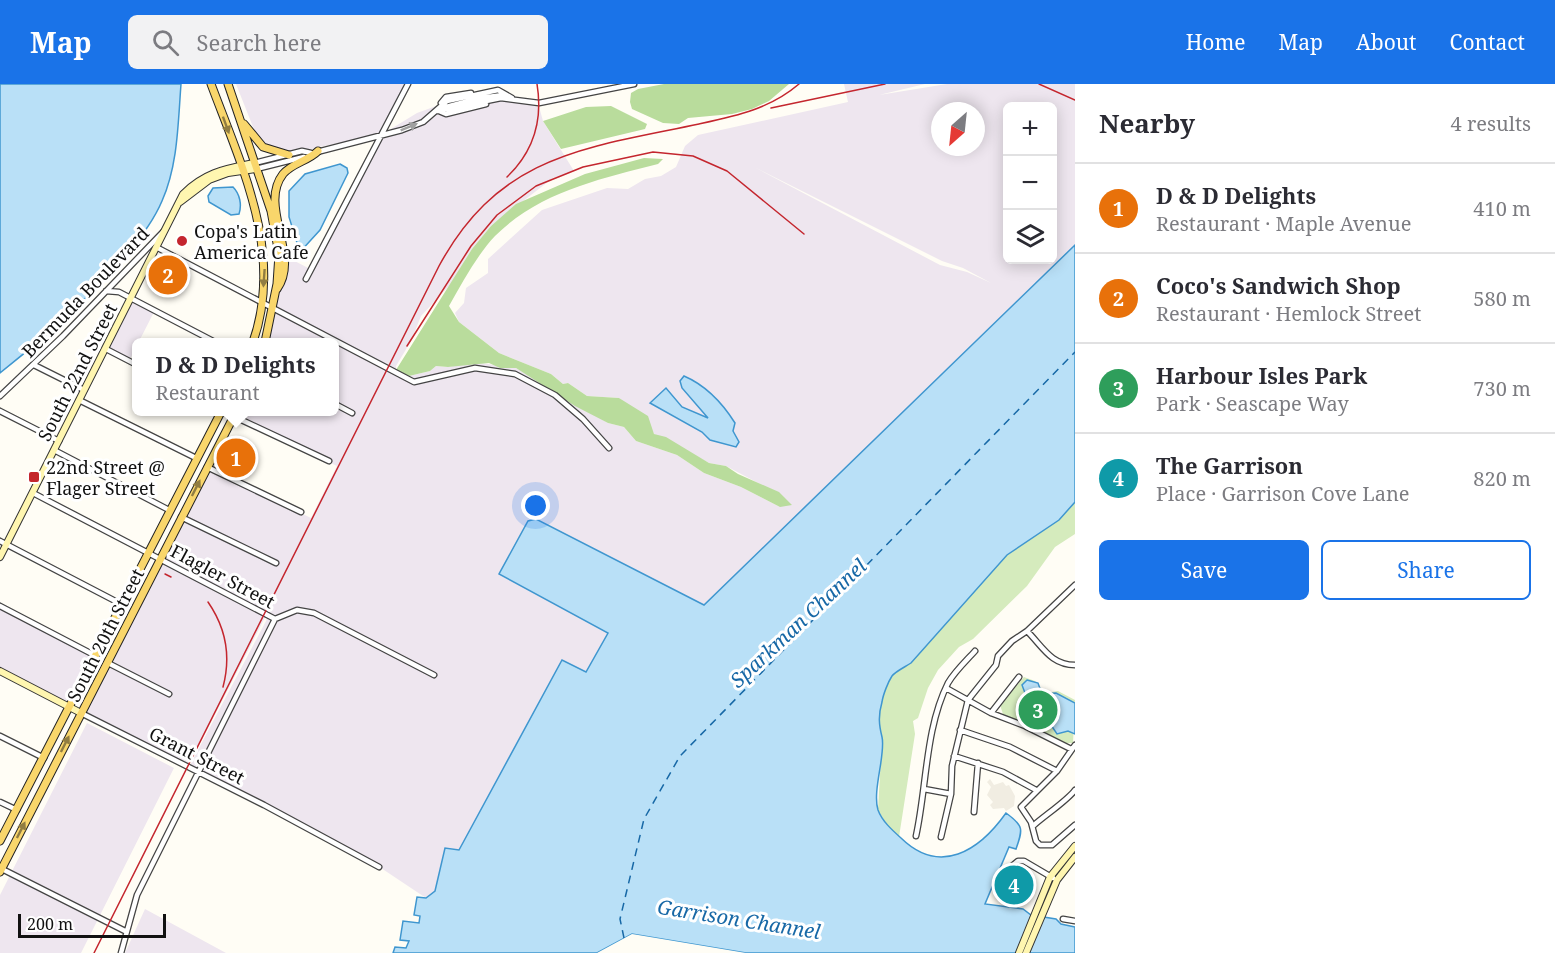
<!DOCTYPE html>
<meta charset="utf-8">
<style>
:root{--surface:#fff;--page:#f2f2f3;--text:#2b2b33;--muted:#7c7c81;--line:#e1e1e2;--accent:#1a73e8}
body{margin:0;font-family:"Noto Serif",serif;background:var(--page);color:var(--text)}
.controls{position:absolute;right:18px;top:18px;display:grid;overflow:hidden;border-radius:9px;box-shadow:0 3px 15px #0003}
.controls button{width:54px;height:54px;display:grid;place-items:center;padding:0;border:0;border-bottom:2px solid var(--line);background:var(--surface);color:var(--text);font:30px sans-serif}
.compass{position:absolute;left:931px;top:18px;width:54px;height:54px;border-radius:50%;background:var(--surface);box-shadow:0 3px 15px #0003;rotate:207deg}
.scale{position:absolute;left:18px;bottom:15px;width:148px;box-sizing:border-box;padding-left:6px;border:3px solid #111;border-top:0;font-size:16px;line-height:21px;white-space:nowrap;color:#111;-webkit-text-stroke:4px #fff;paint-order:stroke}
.you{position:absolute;left:536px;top:422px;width:21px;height:21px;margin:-15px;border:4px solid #fff;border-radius:50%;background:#1a73e8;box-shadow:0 0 0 9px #1a73e833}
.badge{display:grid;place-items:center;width:39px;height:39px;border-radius:50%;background:var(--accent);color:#fff;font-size:20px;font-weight:700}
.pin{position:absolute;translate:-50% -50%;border:3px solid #fff;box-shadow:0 2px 6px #0006}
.popup{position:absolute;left:132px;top:254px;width:207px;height:78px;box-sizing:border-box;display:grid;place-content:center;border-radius:9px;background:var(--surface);filter:drop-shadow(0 2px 4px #0005);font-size:20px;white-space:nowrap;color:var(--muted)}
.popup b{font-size:22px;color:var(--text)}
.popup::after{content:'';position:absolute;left:50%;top:100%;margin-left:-12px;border:12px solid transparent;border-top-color:var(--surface)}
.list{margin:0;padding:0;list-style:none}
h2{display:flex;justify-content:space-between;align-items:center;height:78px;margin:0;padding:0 24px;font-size:26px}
h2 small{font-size:20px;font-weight:400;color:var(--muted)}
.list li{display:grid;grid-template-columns:39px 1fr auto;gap:18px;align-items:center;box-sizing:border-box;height:90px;padding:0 24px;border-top:2px solid var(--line)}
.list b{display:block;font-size:22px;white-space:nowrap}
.list p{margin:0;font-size:20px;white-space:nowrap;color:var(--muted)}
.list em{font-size:20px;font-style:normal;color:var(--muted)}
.actions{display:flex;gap:12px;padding:18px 24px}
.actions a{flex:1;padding:14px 0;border:2px solid var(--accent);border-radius:9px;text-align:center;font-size:21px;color:var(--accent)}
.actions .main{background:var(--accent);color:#fff}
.icon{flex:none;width:33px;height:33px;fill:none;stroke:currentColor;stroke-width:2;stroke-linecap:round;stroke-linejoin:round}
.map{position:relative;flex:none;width:1075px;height:869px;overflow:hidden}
header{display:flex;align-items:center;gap:36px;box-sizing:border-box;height:84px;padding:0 30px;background:var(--accent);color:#fff}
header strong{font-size:28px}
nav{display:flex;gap:33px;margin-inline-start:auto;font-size:21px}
.search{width:420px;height:54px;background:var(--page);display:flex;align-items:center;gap:15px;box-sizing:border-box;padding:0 21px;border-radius:9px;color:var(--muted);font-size:22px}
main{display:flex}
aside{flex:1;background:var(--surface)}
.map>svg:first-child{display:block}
.industrial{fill:#eee6ef;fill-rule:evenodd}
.green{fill:#d5ebbd}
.forest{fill:#b9dc9c}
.plaza{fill:#f1ede2}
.water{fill:#b9e0f7;stroke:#3f96cf;stroke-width:1.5}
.pier{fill:#fffdf5}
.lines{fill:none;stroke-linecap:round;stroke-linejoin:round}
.ferry{stroke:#1768a6;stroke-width:1.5;stroke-dasharray:8 6;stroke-linecap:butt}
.street-casing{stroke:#444;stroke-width:7}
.secondary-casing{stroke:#333;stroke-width:8}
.primary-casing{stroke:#222;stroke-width:9}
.street{stroke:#fff;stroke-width:4.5}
.secondary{stroke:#fff6b0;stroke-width:6}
.primary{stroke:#f9d66b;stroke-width:7}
.rail{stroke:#c4262e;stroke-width:1.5}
.oneway{fill:#917d42}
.oneway2{fill:#a0a0a0}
.poi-dot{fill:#c4262e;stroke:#fff;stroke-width:2}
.labels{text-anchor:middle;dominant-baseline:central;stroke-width:6;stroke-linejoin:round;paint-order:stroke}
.poi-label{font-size:18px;fill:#111;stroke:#fff;text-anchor:start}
.street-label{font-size:18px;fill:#111;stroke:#fff}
.water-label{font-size:20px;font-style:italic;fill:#1768a6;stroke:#fff}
</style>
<header>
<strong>Map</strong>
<div class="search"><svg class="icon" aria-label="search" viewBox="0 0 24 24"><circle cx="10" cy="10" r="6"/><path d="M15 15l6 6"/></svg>Search here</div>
<nav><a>Home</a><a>Map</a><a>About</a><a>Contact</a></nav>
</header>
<main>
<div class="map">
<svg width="1075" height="869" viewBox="0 0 1075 869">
<rect width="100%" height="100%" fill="#fffdf5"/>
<path class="industrial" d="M236 0H410L381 51 417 29 472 9 538 19 543 37 574 87 553 94 491 142 472 165 450 201 421 232 411 257 396 282V286L409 292 430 287 436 282 448 283 474 278 516 284 608 339 624 343 636 357 677 371 704 389 741 403 780 423 760 400 726 382 709 379 654 350 648 338 619 314 587 312 568 299 563 300 551 290 499 269 459 238 455 229 464 219 466 204 488 189V175L542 126 607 104 628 105 645 95 661 92 676 83 685 62 698 51 848 18 844 0H925L879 11 947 0H1075V161L704 521 536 435 587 535 608 548 586 588 562 576 459 766 445 764 435 807 426 814 375 780 189 683 266 537 275 514 188 683 82 629 207 383 311 434 337 382 232 331 234 328H335V258H266L285 172 312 186 380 51 319 63 284 74 261 63ZM1008 22H1052V176H1008ZM940 27H976V63H940ZM754 83 942 177 963 184 991 199 967 188 940 181Z
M132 215 155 226 129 277 106 265Z
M0 522 95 574 71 622 0 588Z
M87 639 174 684 81 869H0V811Z
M145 825 226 869H125Z"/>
<path class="green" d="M1075 418V450L1055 463 1027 502 973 555 959 563 938 586 928 604 918 634 913 637 915 650 899 753 889 744 878 726 882 654C874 639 882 608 891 594 895 588 905 583 911 579L1007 471 1059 436Z
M1024 593 1035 597 1045 609 1058 607 1075 616 1073 659H1066L1003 630 1000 621Z"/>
<path class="forest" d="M664 0H789L769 17 752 25 732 30 688 34 679 40 663 39 632 25 630 18 631 9 638 5Z
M611 22 647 40 645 45 561 65 543 37 586 23Z
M644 74 663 75 658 80C600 95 539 108 495 152 477 171 462 199 449 222L459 238 499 269 551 290 563 300 568 299 587 312 619 314 648 332 654 350 666 353 709 379 726 382 738 390 779 408 792 421 780 423 741 403 704 389 677 371 636 357 624 343 608 339 575 322 516 284H500L489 279 448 283 436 282 430 287 409 292 396 286 472 165 491 142 516 120 585 90Z"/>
<path class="plaza" d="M990 695 994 701 1003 698 1006 702 1009 701 1015 712 1014 722 1006 727 1004 724 993 725 990 721 993 718 987 711 991 703 987 698Z"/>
<path class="water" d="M0 0H181C178 39 178 81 162 117 139 172 48 251 0 289Z
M340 80 347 84 348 89 320 146 300 168 296 164 298 162 289 133V107L305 90Z
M233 103C240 110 242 121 239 130L231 131 209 118 208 112 213 104Z
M1075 161V418L1059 436 1007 471 911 579C905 583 896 587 892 592 888 598 883 611 882 618 878 632 879 641 882 653 886 670 872 707 878 726 882 737 892 746 901 754 940 792 979 767 1006 729 1024 742 1023 745 1016 765L1009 763 985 820 1023 825 1031 831 1056 835 1061 840 1075 843V869H746L632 850 597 869H393L395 863 406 864 409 857 400 856 403 837 419 839 420 832 414 831 417 813 426 814 435 807 445 764 459 766 562 576 586 588 608 549 499 490 528 437 536 435 704 521Z
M684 292C705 301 723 320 735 339L733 347 739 358 736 363 710 356 702 348 650 319 666 304 682 323 708 334 682 304 680 297Z
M1027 596 1038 599 1042 610 1056 609 1075 619V650L1068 647 1057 650 1051 641V628L1047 624 1024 626 1021 622 1025 609 1022 601Z"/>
<path class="pier" d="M632 850 746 869H727L633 853 603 869H597Z"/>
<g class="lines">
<path class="ferry" d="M624 854 620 835 644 735 680 672 1075 268"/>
<defs>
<path id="street" d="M441 19 446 13 471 9
M442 24 480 14 503 11
M437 27 501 14 539 19 634 0
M439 27 446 30 486 20
M317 68 402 46 423 38 447 17 498 6 512 14
M254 79 302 67 311 69
M256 85 304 73
M156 163 414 298 475 284 515 290 555 311 583 335 609 364
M306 195 408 0
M106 207 119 208 215 258
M106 265 137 281
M34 281 84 306
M0 312 63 252 163 148
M79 316 196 374
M335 320 352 329
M0 327 59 357
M233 332 329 377
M54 366 169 426
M207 383 301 428
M33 409 275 535 297 526 314 529 434 591
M181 433 276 479
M0 457 121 520
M0 522 96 572
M1027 547C1043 563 1051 581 1075 581
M108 579 169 610
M946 604 991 629 1025 642 1071 665
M81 629 264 721 379 783
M991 629 1019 593
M960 646 1010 663 1057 687
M0 652 44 674
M1075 661 1057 687 1021 723 1031 738 1036 757 1040 761H1052L1075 741
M954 672 1003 688 1036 706
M924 705 951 710
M0 718 17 726
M974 728 978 679
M1033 742C1044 732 1068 716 1075 706
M916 752C927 702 925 645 948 599 955 587 966 577 975 567
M941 753 951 710 952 682 968 616 996 581 998 572 1012 557 1027 547 1075 501
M2 785 125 847
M1003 805 1012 782 1018 777H1024L1053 794
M1063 835 1075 837
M121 869 137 811 275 535"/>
<path id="secondary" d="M180 118 209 96 228 89 256 85
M0 473 183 110C205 88 225 85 254 79
M0 587 81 629
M1019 869 1050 793 1075 762
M1026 869 1057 796 1075 773"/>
<path id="primary" d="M211 0C242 83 284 169 253 258
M228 0 271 127 279 170 277 200 265 258
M244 40 263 63 289 71
M277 205C301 172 258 122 283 90 292 79 308 77 318 67
M0 757 221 328
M0 788 236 328"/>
</defs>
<use href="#street" class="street-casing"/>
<use href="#secondary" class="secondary-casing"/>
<use href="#primary" class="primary-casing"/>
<use href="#street" class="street"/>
<use href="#secondary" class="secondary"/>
<use href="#primary" class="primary"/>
<path class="rail" d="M1039 0 1075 16
M771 24 885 0
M507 93C533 68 543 36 537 0
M407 262 471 162 497 131 536 102 583 83 653 68 693 72 727 87 804 150
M165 490 171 493
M208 518C226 544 231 573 223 603
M94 869 439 182C500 70 585 64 699 40 736 32 770 25 799 0"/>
</g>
<defs><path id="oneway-solid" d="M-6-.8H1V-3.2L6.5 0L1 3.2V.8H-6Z" transform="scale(1.5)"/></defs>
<g class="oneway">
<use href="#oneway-solid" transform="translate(226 41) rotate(70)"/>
<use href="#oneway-solid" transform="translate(264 194) rotate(94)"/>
<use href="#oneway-solid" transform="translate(196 404) rotate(-63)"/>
<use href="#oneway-solid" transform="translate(65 660) rotate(-63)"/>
<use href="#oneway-solid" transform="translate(21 746) rotate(-63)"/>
</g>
<use class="oneway2" href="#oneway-solid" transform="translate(409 43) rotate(-22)"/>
<g class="poi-dot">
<circle cx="182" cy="157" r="6"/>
<rect x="28" y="387" width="12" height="12" rx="3"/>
</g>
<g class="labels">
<g class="poi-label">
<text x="194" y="147">Copa's Latin<tspan x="194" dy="21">America Cafe</tspan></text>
<text x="46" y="383">22nd Street @<tspan x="46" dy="21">Flager Street</tspan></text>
</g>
<g class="street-label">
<text transform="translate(85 208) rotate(-46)">Bermuda Boulevard</text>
<text transform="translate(77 288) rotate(-63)">South 22nd Street</text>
<text transform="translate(223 492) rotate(28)">Flagler Street</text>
<text transform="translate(105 551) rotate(-63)">South 20th Street</text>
<text transform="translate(197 671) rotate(27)">Grant Street</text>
</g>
<g class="water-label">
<text transform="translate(798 539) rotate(-43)">Sparkman Channel</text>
<text transform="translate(739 835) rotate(9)">Garrison Channel</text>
</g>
</g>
</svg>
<div class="controls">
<button>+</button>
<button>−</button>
<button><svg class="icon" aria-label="layers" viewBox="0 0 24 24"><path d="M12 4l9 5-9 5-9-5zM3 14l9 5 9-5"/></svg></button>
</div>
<svg class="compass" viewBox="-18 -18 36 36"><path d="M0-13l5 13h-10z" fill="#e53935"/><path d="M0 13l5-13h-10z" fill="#7c7c81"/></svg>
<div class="scale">200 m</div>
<div class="you"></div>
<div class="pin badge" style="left:236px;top:374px;background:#e8710a">1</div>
<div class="popup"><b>D &amp; D Delights</b>Restaurant</div>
<div class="pin badge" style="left:168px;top:191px;background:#e8710a">2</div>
<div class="pin badge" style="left:1038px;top:626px;background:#2e9e5b">3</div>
<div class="pin badge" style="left:1014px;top:801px;background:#0f9aa8">4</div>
</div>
<aside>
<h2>Nearby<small>4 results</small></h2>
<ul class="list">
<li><span class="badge" style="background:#e8710a">1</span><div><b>D &amp; D Delights</b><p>Restaurant · Maple Avenue</p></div><em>410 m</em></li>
<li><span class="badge" style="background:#e8710a">2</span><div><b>Coco's Sandwich Shop</b><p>Restaurant · Hemlock Street</p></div><em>580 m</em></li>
<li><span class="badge" style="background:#2e9e5b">3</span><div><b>Harbour Isles Park</b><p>Park · Seascape Way</p></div><em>730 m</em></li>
<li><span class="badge" style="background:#0f9aa8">4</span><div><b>The Garrison</b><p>Place · Garrison Cove Lane</p></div><em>820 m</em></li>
</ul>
<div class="actions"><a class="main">Save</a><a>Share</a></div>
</aside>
</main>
